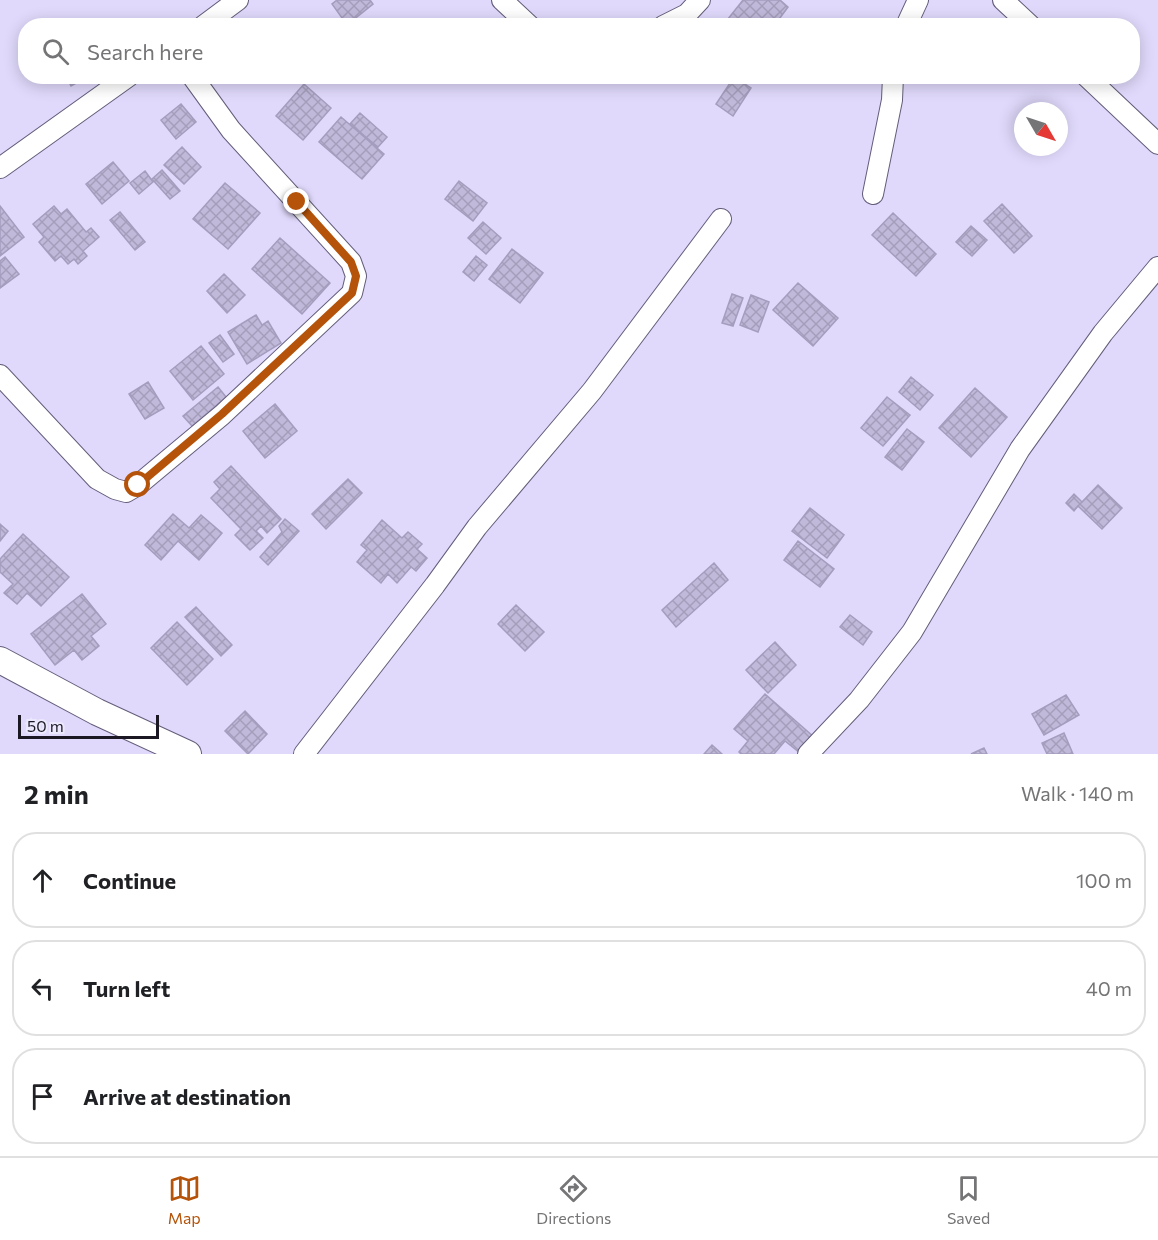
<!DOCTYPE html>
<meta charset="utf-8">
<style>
:root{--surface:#fff;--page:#f2f2f2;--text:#202124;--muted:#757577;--line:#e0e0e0;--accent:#b45309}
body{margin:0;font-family:Commissioner,sans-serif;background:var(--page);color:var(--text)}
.compass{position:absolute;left:1014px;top:102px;width:54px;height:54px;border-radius:50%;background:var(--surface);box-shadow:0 3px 15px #0003;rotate:129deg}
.scale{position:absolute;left:18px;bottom:15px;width:141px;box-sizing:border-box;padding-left:6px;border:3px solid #1b1824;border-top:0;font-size:16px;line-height:21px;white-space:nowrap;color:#1b1824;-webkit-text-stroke:4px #ece8fd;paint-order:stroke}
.stop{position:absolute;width:18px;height:18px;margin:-14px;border:4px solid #b45309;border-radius:50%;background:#fff}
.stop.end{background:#b45309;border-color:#fff;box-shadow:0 2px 6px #0008}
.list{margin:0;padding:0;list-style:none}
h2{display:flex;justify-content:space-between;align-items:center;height:78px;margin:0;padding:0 24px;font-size:26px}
h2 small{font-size:20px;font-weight:400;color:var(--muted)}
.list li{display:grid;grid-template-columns:39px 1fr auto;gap:18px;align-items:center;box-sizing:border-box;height:96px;margin:0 12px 12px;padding:0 12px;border:2px solid var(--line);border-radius:24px}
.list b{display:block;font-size:22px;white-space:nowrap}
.list em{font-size:20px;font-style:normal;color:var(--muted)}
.icon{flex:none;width:33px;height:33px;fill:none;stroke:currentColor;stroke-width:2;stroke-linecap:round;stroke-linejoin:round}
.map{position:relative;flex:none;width:1158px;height:754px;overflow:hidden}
.search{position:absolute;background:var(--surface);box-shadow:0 3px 15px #0003;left:18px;right:18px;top:18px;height:66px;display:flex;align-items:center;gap:15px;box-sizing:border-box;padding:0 21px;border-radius:24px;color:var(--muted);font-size:22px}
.sheet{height:402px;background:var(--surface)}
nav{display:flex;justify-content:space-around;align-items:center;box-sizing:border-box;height:84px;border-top:2px solid var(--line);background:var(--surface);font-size:16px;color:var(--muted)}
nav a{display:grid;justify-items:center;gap:3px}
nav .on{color:var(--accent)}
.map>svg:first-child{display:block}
.building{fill:url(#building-cross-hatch);stroke:#a49dbd;stroke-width:1.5}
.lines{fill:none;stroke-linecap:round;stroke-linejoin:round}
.minor-casing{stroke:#645d7a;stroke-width:22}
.major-casing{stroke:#645d7a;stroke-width:28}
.minor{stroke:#fff;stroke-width:20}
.major{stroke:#fff;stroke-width:26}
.route{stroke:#b45309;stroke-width:8}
</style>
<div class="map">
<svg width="1158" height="754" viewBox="0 0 1158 754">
<defs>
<pattern id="building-cross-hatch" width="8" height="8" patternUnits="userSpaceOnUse" patternTransform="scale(1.5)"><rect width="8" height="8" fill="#c1b9da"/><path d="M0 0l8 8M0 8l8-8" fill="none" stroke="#a59ebb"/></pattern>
</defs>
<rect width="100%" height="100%" fill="#e0d9fb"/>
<path class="building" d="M337 0H370L373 4 347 25 332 4Z
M743 0H780L788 7 774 26H736L728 19Z
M26 45V58L19 50Z
M66 76H89L71 86Z
M734 77 751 88 733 116 716 104Z
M304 84 331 108 303 140 276 116Z
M181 104 196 122 176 139 161 120Z
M360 113 387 137 378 147 350 124Z
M341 117 384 154 362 179 319 142Z
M182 147 201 167 184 184 164 165Z
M113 162 129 181 102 204 86 184Z
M162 170 180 191 170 199 152 179Z
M145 171 153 182 139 194 130 183Z
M459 181 487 203 473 221 445 199Z
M225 183 260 213 228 249 193 219Z
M1002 204 1032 236 1014 253 984 221Z
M0 206 24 237 0 256Z
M54 206 61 214 67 209 86 232 91 228 99 237 83 251 87 256 78 264 74 259 68 264 61 256 55 261 39 242 44 237 33 224Z
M120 212 145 242 135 250 110 220Z
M893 213 936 254 916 276 872 235Z
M483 222 501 238 486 254 468 238Z
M971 226 987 240 972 256 956 242Z
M280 238 330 283 302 314 252 269Z
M512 249 543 273 520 303 489 279Z
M476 256 487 265 474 281 463 272Z
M5 257 19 274 0 288V261Z
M224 274 245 295 227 313 207 291Z
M798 283 838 318 813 346 773 310Z
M732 294 743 298 733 326 722 323Z
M751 295 769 302 758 332 740 325Z
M256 315 262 325 268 321 281 343 247 364 228 332Z
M220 335 234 354 223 362 209 343Z
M201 346 224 374 193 400 170 371Z
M911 377 933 395 920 410 899 392Z
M148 382 164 408 145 419 129 394Z
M218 387 226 397 192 426 183 416Z
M975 388 1007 417 971 457 939 428Z
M887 397 910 415 883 446 861 428Z
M275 404 297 431 265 458 243 431Z
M907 429 924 442 902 470 885 457Z
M231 466 281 519 267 533 261 526 256 531 263 538 250 550 235 535 241 529 211 498 220 489 214 482Z
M348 479 362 493 326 529 312 514Z
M1098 485 1122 508 1102 529 1078 506 1074 511 1066 503 1074 494 1082 502Z
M810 508 844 535 827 558 792 531Z
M173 514 189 528 201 515 222 533 199 560 178 541 161 560 145 545Z
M285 519 299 531 268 565 260 557 282 532 279 526Z
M382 520 402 538 408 532 422 544 417 549 427 558 416 571 411 567 397 583 388 574 381 583 357 562 367 550 361 545Z
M0 524 8 531 0 541Z
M23 534 69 577 41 606 27 593 17 604 4 593 13 584 0 572V559Z
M798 541 834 569 820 587 784 560Z
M714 563 728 580 676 627 662 610Z
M82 594 106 624 91 636 99 646 82 660 74 650 55 665 31 634Z
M516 605 544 632 525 651 498 624Z
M196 607 232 645 221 656 185 617Z
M850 615 872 632 863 645 840 627Z
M177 622 213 659 187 685 151 648Z
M775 642 796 665 768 693 746 670Z
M765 694 814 737 800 753 785 741 774 754H741L739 752 748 741 734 729Z
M1066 695 1079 715 1044 735 1032 714Z
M245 711 267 734 248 754 225 731Z
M1064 733 1073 754H1047L1042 743Z
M712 745 722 754H704Z
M984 748 987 754H971Z"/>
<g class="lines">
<defs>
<path id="minor" d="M502 0 530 26
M1003 0 1031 26
M203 26 238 0
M663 26 687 14 700 0
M906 26 918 0
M1086 76 1158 144
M0 168 129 76
M873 194 892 100 893 76
M0 375 97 479 115 489 126 492 138 485 222 415 352 293 356 276 351 262 231 130 192 76
M304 754 435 585 477 527 592 391 721 219
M808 754 859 700 912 632 1020 449 1103 333 1158 267"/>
<path id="major" d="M0 660 97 712 188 754"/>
</defs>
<use href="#minor" class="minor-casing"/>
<use href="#major" class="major-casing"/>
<use href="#minor" class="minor"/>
<use href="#major" class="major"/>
</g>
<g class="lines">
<path class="route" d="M138 485 222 414 352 293 356 276 351 262 297 202"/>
</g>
</svg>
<svg class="compass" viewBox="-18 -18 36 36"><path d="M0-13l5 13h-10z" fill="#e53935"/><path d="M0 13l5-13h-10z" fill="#757577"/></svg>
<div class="scale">50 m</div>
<div class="stop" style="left:138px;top:485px"></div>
<div class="stop end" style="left:297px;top:202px"></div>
<div class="search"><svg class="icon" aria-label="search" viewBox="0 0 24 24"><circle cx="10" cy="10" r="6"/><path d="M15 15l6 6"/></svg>Search here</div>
</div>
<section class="sheet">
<h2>2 min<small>Walk · 140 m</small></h2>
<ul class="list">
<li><svg class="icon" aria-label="ahead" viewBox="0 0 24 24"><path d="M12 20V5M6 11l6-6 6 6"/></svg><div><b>Continue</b></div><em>100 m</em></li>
<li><svg class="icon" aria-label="left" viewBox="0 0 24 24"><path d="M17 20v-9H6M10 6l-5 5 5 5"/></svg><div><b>Turn left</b></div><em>40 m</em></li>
<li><svg class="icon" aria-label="arrive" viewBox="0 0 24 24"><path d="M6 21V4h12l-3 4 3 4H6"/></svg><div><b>Arrive at destination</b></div></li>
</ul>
</section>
<nav>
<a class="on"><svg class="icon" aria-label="map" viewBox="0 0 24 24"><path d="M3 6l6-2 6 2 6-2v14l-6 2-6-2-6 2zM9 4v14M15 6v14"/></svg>Map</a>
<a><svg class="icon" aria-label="directions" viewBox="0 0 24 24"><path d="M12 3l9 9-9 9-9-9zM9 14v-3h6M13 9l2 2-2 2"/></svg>Directions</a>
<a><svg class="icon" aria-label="saved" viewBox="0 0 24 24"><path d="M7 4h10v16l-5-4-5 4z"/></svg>Saved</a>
</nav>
